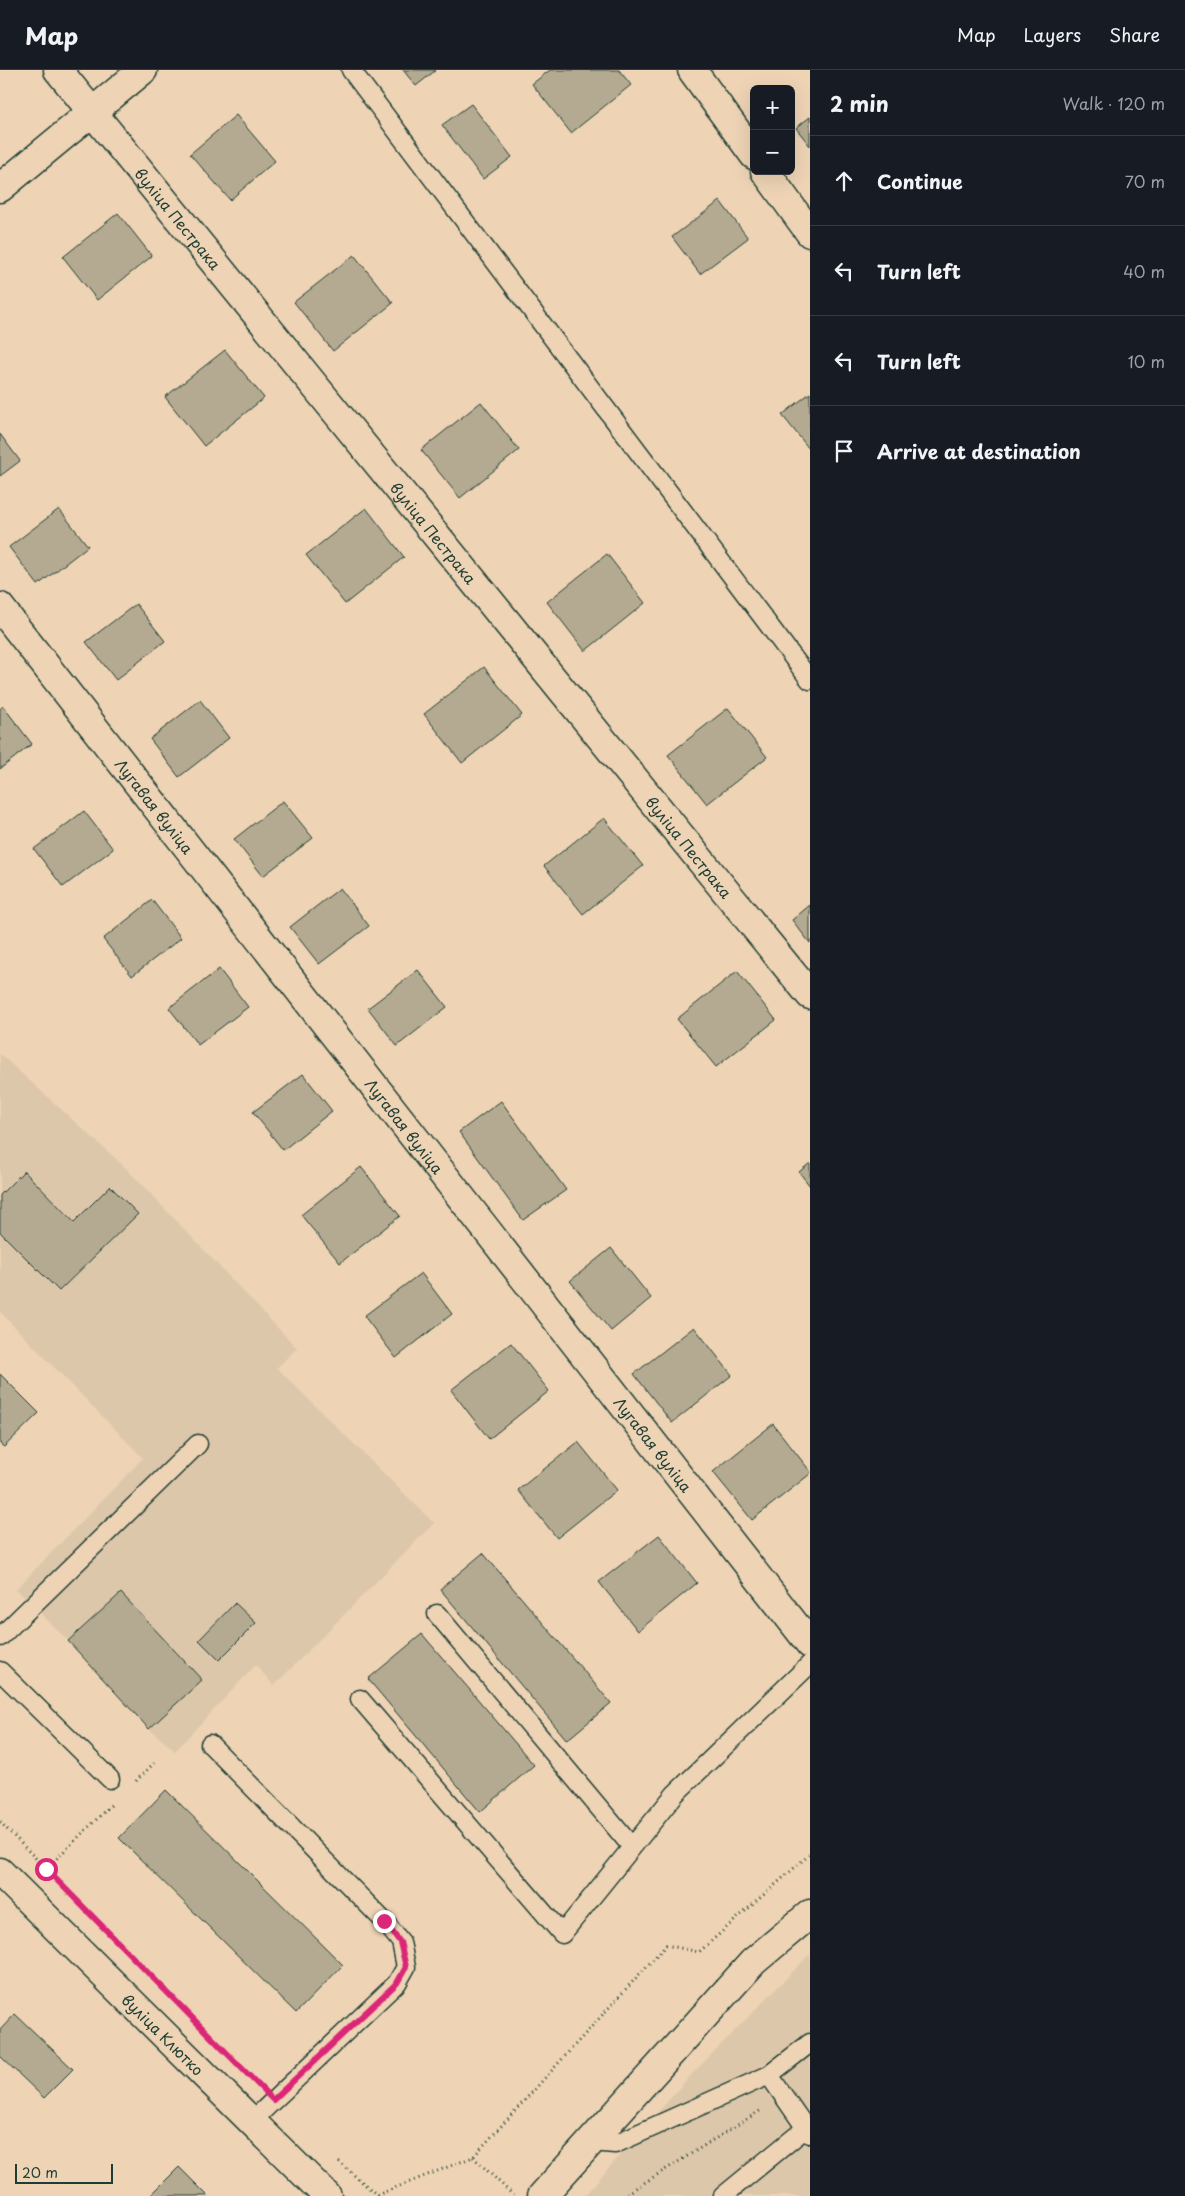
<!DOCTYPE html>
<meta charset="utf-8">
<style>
:root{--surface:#171b24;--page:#20242c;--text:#f1f3f6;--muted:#9ea1a6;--line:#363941}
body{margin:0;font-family:"Playpen Sans",sans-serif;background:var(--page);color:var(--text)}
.controls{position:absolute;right:15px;top:15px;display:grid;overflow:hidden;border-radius:8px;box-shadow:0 5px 20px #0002}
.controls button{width:45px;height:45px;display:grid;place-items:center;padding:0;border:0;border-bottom:1px solid var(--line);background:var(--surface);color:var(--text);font:25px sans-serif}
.scale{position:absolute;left:15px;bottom:12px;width:98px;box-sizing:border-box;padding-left:5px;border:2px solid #1f3d34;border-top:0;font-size:14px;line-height:18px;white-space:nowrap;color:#1f3d34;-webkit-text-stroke:4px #eed4b5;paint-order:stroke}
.stop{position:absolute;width:15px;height:15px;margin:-11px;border:4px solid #db2777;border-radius:50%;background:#fff}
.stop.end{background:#db2777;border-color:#fff;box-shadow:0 1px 5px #0008}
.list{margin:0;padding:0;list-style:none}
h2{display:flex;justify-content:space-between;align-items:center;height:65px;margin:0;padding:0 20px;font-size:21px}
h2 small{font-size:16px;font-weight:400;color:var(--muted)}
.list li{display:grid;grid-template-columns:32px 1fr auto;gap:15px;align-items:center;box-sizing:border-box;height:90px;padding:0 20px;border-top:1px solid var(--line)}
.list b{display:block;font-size:19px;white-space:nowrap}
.list em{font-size:16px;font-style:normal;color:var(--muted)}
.icon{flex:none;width:28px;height:28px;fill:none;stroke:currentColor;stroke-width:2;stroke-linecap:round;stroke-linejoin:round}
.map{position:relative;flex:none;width:810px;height:2126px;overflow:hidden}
header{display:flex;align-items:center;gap:30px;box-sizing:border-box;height:70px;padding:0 25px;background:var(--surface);border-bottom:1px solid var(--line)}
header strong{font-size:24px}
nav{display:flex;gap:28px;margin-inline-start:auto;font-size:18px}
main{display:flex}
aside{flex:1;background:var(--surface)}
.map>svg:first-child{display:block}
.built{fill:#ddc7aa}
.building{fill:#b4aa91;stroke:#1f3d34}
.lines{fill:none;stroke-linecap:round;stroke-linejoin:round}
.service-casing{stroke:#1f3d34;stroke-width:21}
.minor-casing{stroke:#1f3d34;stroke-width:31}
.primary-casing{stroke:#1f3d34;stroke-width:31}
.path{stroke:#1f3d34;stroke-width:3;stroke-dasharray:1 4;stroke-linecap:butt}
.service{stroke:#eed4b5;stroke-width:18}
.minor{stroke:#eed4b5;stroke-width:28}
.primary{stroke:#eed4b5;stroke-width:28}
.route{stroke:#db2777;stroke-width:6}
.labels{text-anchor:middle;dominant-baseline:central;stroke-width:4;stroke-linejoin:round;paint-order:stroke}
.street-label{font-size:15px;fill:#1f3d34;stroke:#eed4b5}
</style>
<header>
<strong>Map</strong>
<nav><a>Map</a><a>Layers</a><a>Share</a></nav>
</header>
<main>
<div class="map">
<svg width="810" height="2126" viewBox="0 0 810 2126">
<rect width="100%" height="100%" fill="#eed4b5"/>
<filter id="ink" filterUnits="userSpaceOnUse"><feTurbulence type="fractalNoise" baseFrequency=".02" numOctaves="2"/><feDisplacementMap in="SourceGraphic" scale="10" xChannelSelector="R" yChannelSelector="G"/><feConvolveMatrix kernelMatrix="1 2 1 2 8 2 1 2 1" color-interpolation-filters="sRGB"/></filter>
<g filter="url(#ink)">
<path class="built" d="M0 984 126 1098 297 1278 277 1298 434 1453 274 1616 256 1595 175 1681 149 1659 68 1571 16 1519 143 1388 0 1242Z
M810 1884V2126H584L690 2006Z"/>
<path class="building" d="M403 0H436L416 16Z
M550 0H619L631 15 571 63 532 14Z
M471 34 512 87 483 109 442 55Z
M236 45 275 91 230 130 190 84Z
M810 47V76L796 58Z
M720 131 748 168 700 204 672 167Z
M118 143 152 186 97 230 63 187Z
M354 185 393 233 333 281 294 232Z
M225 280 264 328 204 376 165 327Z
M810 323V380L782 345Z
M481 332 519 380 460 428 421 380Z
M0 364 20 391 0 406Z
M366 438 404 487 345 534 306 485Z
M59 439 88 476 38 515 9 477Z
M607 484 645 533 585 581 547 532Z
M136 534 165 571 116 610 86 572Z
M484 597 522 645 462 693 424 644Z
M200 630 229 668 179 707 150 669Z
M3 636 32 674 0 699V639Z
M728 638 767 687 707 734 668 685Z
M283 731 313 768 263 806 234 769Z
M84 741 113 779 63 817 34 779Z
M604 748 643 796 583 844 544 796Z
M340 818 369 856 319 894 290 857Z
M152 830 181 868 132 906 103 869Z
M810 835V873L792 850Z
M219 899 248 937 198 975 169 938Z
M418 900 447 937 397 976 368 938Z
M737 901 776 950 716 997 677 949Z
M303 1004 332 1041 283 1080 253 1042Z
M501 1031 566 1120 523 1150 459 1062Z
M810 1093V1116L799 1102Z
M361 1097 400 1146 340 1193 301 1145Z
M24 1101 74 1152 110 1116 138 1144 59 1221 0 1162V1125Z
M611 1178 651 1228 611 1261 570 1211Z
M421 1203 452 1244 396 1288 364 1246Z
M694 1257 732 1305 672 1353 634 1304Z
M511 1273 549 1321 489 1369 451 1320Z
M0 1304 39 1343 4 1377 0 1374Z
M773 1354 810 1401V1404L752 1450 713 1402Z
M578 1372 617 1420 557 1468 518 1420Z
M659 1465 697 1513 638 1561 599 1512Z
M483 1483 611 1633 567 1670 440 1519Z
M121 1523 202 1610 149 1659 68 1571Z
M235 1533 256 1553 219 1590 199 1570Z
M422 1564 534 1695 480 1742 368 1609Z
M166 1720 343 1895 296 1943 119 1768Z
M15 1944 73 1999 44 2028 0 1986V1960Z
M179 2097 208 2126H150Z"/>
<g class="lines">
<defs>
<path id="service" d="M351 0 810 610
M437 1544 632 1777
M0 1567 198 1374
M0 1601 110 1709
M360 1629 562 1864 675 1724 810 1594
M210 1674 384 1851 401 1872 406 1897 397 1913 252 2051
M769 2005 810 2064
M592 2072 615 2074 769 2005 810 1973
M723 2126 806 2058"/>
<g id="minor">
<path id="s1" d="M58 0 810 925"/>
<path d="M692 0 754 85"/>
<path d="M765 101 810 163"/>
<path d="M0 118 143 0"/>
<path id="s2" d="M0 537 810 1574"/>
</g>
<g id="primary">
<path id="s3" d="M0 1802 327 2126"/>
<path d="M542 2126 753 1892 810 1844"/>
</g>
</defs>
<use href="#service" class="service-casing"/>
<use href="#minor" class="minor-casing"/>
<use href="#primary" class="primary-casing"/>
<path class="path" d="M136 1711 154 1693
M0 1752 124 1878
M46 1799 111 1735
M473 2087 513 2125
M339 2092 377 2125 473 2087 666 1875 699 1882 810 1784
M623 2126 763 2039"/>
<use href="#service" class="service"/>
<use href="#minor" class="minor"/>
<use href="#primary" class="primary"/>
</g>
</g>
<g class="lines" filter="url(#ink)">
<path class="route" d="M46 1799 273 2030 397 1913 406 1897 400 1872 384 1851"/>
</g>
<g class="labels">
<g class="street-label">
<text stroke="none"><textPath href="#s1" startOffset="191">вуліца Пестрака</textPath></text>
<text stroke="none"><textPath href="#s1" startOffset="596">вуліца Пестрака</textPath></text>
<text stroke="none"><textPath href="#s2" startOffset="252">Лугавая вуліца</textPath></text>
<text stroke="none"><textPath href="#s1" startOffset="1001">вуліца Пестрака</textPath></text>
<text stroke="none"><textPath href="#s2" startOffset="658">Лугавая вуліца</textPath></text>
<text stroke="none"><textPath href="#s2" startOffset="1062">Лугавая вуліца</textPath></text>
<text stroke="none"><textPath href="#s3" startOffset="230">вуліца Клютко</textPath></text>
</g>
</g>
</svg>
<div class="controls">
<button>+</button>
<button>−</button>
</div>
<div class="scale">20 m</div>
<div class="stop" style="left:46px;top:1799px"></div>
<div class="stop end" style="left:384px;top:1851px"></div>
</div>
<aside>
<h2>2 min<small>Walk · 120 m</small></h2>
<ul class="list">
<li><svg class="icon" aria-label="ahead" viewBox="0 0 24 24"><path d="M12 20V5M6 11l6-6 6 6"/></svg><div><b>Continue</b></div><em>70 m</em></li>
<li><svg class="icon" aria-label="left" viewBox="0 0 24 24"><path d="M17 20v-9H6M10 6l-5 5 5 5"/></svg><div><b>Turn left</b></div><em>40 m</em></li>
<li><svg class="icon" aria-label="left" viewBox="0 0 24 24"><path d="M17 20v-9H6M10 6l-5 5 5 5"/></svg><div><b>Turn left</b></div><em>10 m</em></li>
<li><svg class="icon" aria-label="arrive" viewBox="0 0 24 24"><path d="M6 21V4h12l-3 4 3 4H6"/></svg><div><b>Arrive at destination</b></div></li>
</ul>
</aside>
</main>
